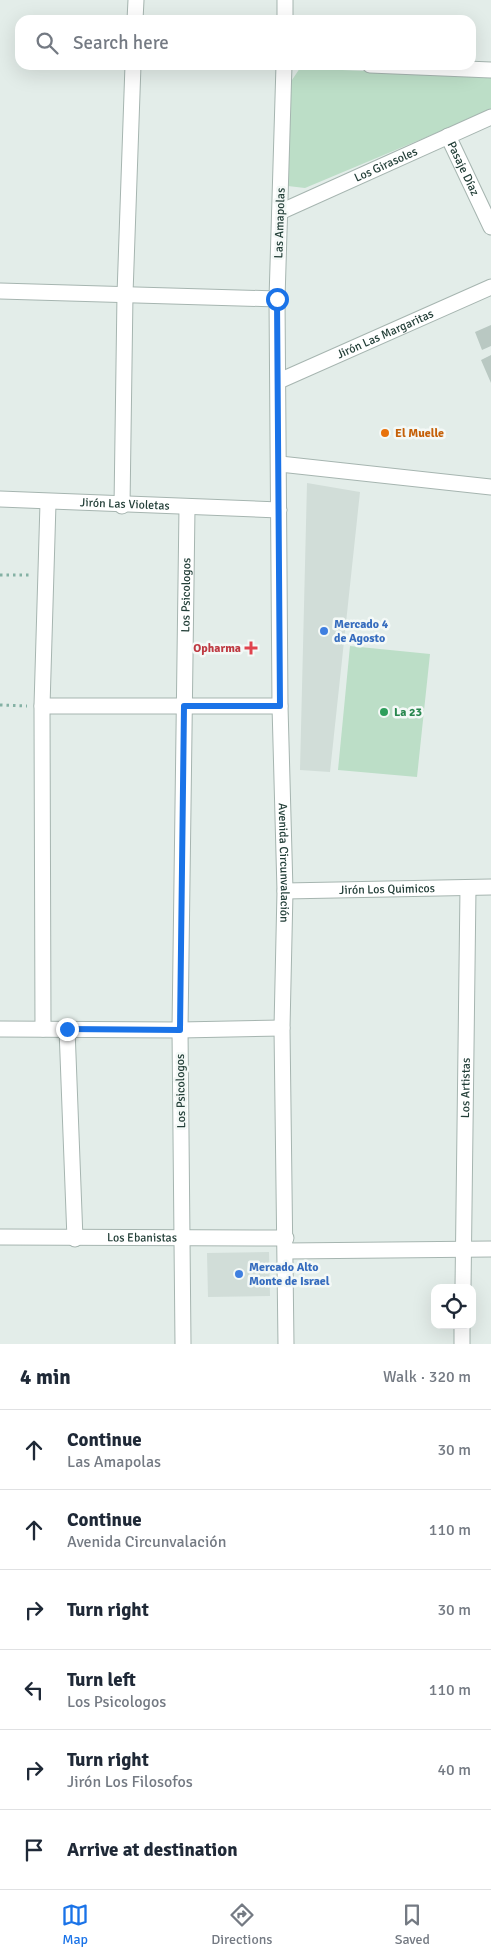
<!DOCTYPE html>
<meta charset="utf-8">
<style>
:root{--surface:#fff;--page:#f6f6f7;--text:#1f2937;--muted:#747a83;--line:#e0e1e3;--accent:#1a73e8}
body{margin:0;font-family:Signika,sans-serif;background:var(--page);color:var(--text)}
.controls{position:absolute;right:15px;bottom:15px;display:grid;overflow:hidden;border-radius:10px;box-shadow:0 5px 20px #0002}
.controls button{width:45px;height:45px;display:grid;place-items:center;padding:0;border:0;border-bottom:1px solid var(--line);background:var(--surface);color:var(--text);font:25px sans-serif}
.stop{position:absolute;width:15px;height:15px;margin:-11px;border:4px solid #1a73e8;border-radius:50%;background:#fff}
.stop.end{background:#1a73e8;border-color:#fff;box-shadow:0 1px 5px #0008}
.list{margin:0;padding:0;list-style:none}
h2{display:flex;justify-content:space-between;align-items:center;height:65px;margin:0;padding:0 20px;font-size:21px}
h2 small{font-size:16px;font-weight:400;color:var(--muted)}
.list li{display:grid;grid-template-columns:32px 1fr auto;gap:15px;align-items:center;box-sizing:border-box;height:80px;padding:0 20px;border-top:1px solid var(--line)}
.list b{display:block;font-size:19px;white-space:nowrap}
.list p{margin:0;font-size:16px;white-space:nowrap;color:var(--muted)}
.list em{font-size:16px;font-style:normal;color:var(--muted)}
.icon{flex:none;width:28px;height:28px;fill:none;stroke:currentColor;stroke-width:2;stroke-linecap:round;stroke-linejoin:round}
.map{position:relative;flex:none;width:491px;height:1344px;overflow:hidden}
.search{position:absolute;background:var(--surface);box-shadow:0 5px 20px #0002;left:15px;right:15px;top:15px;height:55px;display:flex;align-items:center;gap:12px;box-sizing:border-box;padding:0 18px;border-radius:15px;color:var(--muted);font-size:19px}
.sheet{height:545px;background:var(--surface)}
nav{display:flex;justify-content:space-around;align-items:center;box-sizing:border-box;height:70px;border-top:1px solid var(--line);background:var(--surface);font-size:14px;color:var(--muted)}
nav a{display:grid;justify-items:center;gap:2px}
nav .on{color:var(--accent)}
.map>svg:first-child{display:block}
.built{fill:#d1ddd8}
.green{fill:#bcdec7}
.building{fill:#b9c8c2}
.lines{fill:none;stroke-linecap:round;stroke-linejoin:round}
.minor-casing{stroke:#a6b5b0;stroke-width:17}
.path{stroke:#84b1a4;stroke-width:3;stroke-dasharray:2.5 4;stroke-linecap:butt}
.minor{stroke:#fff;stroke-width:15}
.route{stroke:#1a73e8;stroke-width:6}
.food-dot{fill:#e8710a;stroke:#f4f9f7;stroke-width:2}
.shop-dot{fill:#3f7fe0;stroke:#f4f9f7;stroke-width:2}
.health-dot{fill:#e0444e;stroke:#f4f9f7;stroke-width:2}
.leisure-dot{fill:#2e9e5b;stroke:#f4f9f7;stroke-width:2}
.labels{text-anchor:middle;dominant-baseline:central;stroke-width:5;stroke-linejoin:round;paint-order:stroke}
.street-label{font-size:12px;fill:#233f38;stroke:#f4f9f7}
.food-label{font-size:12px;font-weight:bold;fill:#c56008;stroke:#f4f9f7;text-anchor:start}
.shop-label{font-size:12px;font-weight:bold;fill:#366cbe;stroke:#f4f9f7;text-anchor:start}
.health-label{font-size:12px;font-weight:bold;fill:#be3a42;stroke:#f4f9f7;text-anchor:end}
.leisure-label{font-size:12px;font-weight:bold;fill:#27864d;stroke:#f4f9f7;text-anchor:start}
</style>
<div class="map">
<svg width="491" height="1344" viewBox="0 0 491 1344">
<rect width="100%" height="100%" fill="#e3ede9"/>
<path class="built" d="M307 483 360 492 330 772 300 770Z
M269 1252 270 1296 208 1297 207 1253Z"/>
<path class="green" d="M300 68 491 77V110L305 188 288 186 290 83Z
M350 646 430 654 417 777 338 770Z"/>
<path class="building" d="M491 325V346L482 350 475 332Z
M491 355V383L481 360Z"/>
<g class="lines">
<defs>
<g id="minor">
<path d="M135 20 136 0"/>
<path d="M285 20V0"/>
<path id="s1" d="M284 65 277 299 280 706 285 891 282 1028 286 1344"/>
<path d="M370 65 491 70"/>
<path id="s2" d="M448 136 491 227"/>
<path id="s3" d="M280 212 491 117"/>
<path d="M0 291 277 299"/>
<path id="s4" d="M279 381 491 287"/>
<path d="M280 464 491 487"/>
<path id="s5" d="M0 499 279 510"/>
<path d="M122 506 125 294 133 65"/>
<path d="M42 706H280"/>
<path id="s6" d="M285 891 491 887"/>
<path d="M0 1029 180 1030 282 1028"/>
<path d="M43 1029 42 706 48 503"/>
<path d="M67 1029 75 1239"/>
<path id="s7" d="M0 1237 286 1238"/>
<path d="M286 1251 491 1249"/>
<path id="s8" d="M463 1288 468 888"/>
<path id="s9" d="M183 1344 180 1030 187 508"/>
<path d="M462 1344V1325"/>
</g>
</defs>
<use href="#minor" class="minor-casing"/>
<path class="path" d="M0 575H29
M0 705 27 706"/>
<use href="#minor" class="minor"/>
</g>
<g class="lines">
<path class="route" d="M67 1029 180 1030 184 706H280L277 299"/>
</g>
<circle class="food-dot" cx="385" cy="433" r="5"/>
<g class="shop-dot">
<circle cx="324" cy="631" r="5"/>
<circle cx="239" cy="1274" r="5"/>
</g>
<path class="health-dot" d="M248.5 640.5h5v5h5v5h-5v5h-5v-5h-5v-5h5z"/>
<circle class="leisure-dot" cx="384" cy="712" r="5"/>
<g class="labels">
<g class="street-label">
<text stroke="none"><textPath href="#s3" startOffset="116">Los Girasoles</textPath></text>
<text stroke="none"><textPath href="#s2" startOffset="36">Pasaje Díaz</textPath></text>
<text transform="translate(280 223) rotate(-88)">Las Amapolas</text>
<text stroke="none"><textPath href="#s4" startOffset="116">Jirón Las Margaritas</textPath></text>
<text stroke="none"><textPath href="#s5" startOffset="125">Jirón Las Violetas</textPath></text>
<text stroke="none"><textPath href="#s9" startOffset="749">Los Psicologos</textPath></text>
<text stroke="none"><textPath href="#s1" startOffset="798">Avenida Circunvalación</textPath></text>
<text stroke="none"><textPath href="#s6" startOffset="102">Jirón Los Quimicos</textPath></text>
<text stroke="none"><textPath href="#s8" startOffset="200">Los Artistas</textPath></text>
<text transform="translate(181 1091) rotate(-91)">Los Psicologos</text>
<text stroke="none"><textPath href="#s7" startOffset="142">Los Ebanistas</textPath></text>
</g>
<g class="food-label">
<text x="395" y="433">El Muelle</text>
</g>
<g class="shop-label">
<text x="334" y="624">Mercado 4<tspan x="334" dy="14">de Agosto</tspan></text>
<text x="249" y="1267">Mercado Alto<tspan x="249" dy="14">Monte de Israel</tspan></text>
</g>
<g class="health-label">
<text x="241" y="648">Opharma</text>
</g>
<g class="leisure-label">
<text x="394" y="712">La 23</text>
</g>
</g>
</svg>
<div class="controls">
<button><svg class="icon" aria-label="locate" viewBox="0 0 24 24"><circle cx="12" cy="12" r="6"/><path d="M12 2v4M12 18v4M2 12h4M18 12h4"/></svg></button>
</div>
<div class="stop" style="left:277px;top:299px"></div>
<div class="stop end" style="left:67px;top:1029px"></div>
<div class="search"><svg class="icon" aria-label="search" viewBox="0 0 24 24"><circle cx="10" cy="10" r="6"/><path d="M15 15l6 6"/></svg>Search here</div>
</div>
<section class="sheet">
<h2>4 min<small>Walk · 320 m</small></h2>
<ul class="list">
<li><svg class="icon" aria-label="ahead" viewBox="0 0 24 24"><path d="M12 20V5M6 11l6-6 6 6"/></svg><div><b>Continue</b><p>Las Amapolas</p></div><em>30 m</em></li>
<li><svg class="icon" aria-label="ahead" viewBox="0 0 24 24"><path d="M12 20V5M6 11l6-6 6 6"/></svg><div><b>Continue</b><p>Avenida Circunvalación</p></div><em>110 m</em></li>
<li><svg class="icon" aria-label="right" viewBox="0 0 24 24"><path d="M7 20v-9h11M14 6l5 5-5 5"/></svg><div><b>Turn right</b></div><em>30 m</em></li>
<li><svg class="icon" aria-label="left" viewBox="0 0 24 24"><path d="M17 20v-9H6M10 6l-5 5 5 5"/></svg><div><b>Turn left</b><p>Los Psicologos</p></div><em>110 m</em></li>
<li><svg class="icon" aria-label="right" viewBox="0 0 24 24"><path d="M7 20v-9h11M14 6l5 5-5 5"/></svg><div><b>Turn right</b><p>Jirón Los Filosofos</p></div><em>40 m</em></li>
<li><svg class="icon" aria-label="arrive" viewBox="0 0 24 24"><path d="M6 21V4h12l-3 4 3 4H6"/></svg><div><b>Arrive at destination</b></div></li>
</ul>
</section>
<nav>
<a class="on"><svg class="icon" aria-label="map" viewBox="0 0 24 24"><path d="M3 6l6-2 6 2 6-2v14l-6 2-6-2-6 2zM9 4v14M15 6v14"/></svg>Map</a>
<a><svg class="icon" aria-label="directions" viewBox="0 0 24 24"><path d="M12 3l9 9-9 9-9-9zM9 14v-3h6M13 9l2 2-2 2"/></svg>Directions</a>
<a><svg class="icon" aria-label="saved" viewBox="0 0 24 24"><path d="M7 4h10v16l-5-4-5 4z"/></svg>Saved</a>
</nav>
